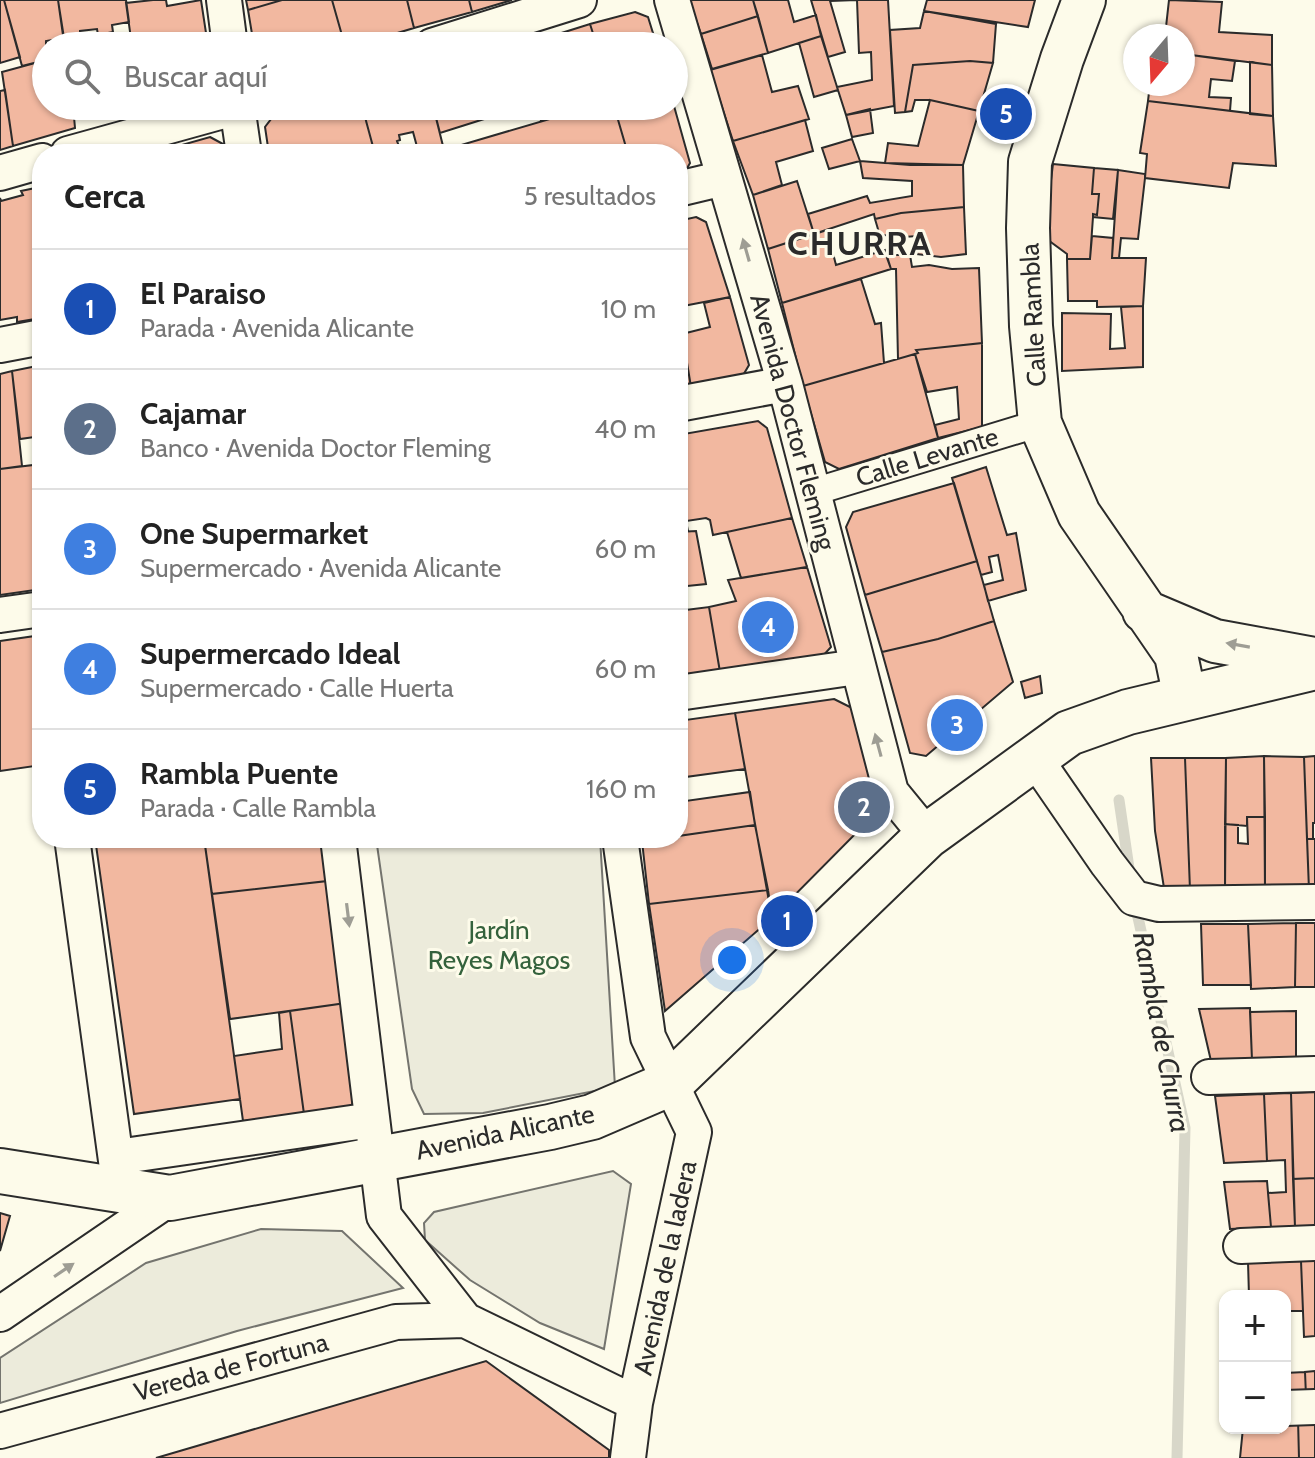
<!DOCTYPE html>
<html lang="es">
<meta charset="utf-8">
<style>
:root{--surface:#fff;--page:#f2f2f2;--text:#222;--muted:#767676;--line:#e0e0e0;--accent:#c62828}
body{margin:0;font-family:Cabin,sans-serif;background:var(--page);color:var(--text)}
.controls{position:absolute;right:24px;bottom:24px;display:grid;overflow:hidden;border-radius:16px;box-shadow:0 2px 6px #0004}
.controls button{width:72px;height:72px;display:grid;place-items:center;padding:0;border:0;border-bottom:2px solid var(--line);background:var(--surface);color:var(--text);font:40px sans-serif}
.compass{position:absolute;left:1123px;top:24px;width:72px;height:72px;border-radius:50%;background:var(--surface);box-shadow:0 2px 6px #0004;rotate:199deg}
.you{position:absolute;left:732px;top:960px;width:28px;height:28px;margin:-20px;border:6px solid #fff;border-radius:50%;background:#1a73e8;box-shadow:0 0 0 12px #1a73e833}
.badge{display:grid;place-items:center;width:52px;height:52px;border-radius:50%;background:var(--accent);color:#fff;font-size:26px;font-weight:700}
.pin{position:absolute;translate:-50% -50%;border:4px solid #fff;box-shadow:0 2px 8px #0006}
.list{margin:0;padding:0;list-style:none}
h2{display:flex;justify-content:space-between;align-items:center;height:104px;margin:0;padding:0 32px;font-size:34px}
h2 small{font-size:26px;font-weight:400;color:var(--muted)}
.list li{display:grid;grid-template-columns:52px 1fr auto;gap:24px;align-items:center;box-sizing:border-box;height:120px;padding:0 32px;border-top:2px solid var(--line)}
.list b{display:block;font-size:30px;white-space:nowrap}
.list p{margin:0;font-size:26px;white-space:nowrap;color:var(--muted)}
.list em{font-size:26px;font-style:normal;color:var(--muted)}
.icon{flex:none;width:44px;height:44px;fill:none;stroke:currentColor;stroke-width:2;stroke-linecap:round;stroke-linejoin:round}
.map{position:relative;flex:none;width:1315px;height:1458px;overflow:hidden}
.search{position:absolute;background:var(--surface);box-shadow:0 2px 6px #0004;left:32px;top:32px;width:656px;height:88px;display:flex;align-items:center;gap:20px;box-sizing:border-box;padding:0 28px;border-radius:44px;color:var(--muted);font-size:30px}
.panel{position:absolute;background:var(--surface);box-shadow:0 2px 6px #0004;left:32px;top:144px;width:656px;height:704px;border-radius:32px}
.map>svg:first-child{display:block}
.green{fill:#ecebdb;stroke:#74746e;stroke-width:2}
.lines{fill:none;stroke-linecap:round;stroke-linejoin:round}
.stream{stroke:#d8d7c9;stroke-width:11}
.building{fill:#f2b8a0;stroke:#2b2b2b;stroke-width:2}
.pedestrian-casing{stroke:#2b2b2b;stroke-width:30}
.minor-casing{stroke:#2b2b2b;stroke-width:38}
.tertiary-casing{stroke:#2b2b2b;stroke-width:46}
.secondary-casing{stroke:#2b2b2b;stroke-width:48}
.pedestrian{stroke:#fdfbea;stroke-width:26}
.minor{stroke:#fdfbea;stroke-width:34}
.tertiary{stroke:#fdfbea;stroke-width:42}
.secondary{stroke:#fdfbea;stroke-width:44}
.oneway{fill:#9e9d94}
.labels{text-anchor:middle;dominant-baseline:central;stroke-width:6;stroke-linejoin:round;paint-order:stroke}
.street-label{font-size:26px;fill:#2b2b2b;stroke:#fdfbea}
.park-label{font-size:26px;fill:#34623c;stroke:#fdfbea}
.water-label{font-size:28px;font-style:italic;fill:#2b2b2b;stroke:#fdfbea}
.district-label{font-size:34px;font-weight:bold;letter-spacing:2px;fill:#2b2b2b;stroke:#fdfbea}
</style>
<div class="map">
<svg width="1315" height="1458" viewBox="0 0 1315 1458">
<rect width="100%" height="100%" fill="#fdfbea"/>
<path class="green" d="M376 838H600L615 1087 483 1113 424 1114 412 1089Z
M613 1171 631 1184 604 1349 540 1323 470 1280 425 1240 424 1223 434 1212Z
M261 1229 342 1231 403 1288 237 1331 0 1403V1358L146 1263Z"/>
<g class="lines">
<path class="stream" d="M1119 800 1130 875
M1135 904 1185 1128 1177 1458"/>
</g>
<path class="building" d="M0 0H4L20 57 0 63Z
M4 0H58L64 38 46 41V60L22 66Z
M58 0H126L129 22 112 25 113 32 98 35 97 29 80 31V39L64 42Z
M153 0H166L167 6 201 0 208 46H132L126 3Z
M246 0H282L248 10Z
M282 0H332L345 46H254L248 10Z
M332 0H407L414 28 354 46H345Z
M407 0H469L472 12 414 28Z
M469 0H512L472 12Z
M689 0H753L758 16 701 34Z
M753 0H788L794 22 816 15 821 36 768 53Z
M811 0H857L830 1 845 52 828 57Z
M857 0H888L894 106 846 115 837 87 872 80 871 52 859 53Z
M927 0H1035L1028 27 924 11Z
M1169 0 1222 2 1219 32 1272 35V65L1183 54V36H1165Z
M924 11 996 24 993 63 970 61 913 65 905 112 895 113 890 30 920 28Z
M635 12 648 17 657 46H597L590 24Z
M758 16 768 53 712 69 701 34Z
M590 24 597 46H538L536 41Z
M821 36 838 90 814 97 799 43Z
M1183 54 1235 61 1232 81 1211 79 1209 97 1231 98 1230 111 1148 101 1150 84H1183Z
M762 55 772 92 798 86 809 119 733 141 710 70Z
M46 60V106H73L75 128 13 146 2 72Z
M970 61 993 63 979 111 930 100H915L912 111 905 112 913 65Z
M1250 62 1272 65 1273 116 1250 114Z
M5 90 13 146 0 150V91Z
M930 100 979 111 963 165 885 163 888 143 918 146Z
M1148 101 1273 116 1276 166 1233 163 1229 188 1145 178 1147 154 1140 153Z
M306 106H362L375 154H269L265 127 275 114Z
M362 106H433L444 150 419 154 413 132 399 135 400 140 397 141 402 154H375Z
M433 106H498L500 114 440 133Z
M537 106H556L559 116 541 121Z
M594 106H614L628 154H446L444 150Z
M614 106H674L690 163 686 170 678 172V154H628Z
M870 109 873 133 852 137 846 115Z
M805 120 813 151 776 162 782 185 753 195 733 141Z
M210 137 223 144 225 154H150Z
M852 139 860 161 829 169 822 148Z
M860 161 910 165H963L964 207 901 213 875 219 874 214 814 234 808 214 867 196 870 203 912 196V181L863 178Z
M1053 164 1094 168 1092 194H1099L1097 215 1093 214V217L1090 259H1067V254L1044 237Z
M1094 168 1118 170 1113 219 1093 217V214L1097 215 1099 194H1092Z
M1118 170 1145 174V178L1138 239 1121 238 1119 258H1112Z
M797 181 814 234 768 249 753 195Z
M40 187 41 318 17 322V317L0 320V198L1 201 23 195 21 191Z
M964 207 966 254 941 257 916 254 919 250 917 236 904 237 902 233 880 236 875 219 901 213Z
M696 217 706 222 730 297 678 307V221Z
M827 230 836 265 885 250 891 269 782 303 768 249Z
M1092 236 1113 238 1112 258H1146L1143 306 1097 307V301H1068L1067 259H1090Z
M886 255H910L912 267 929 265 952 269 979 268 982 343 916 350 918 353 898 359 896 269H891Z
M861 279 875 324 881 323 884 363 803 386 782 303Z
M730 297 749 365 742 377 691 387 682 334 710 327 704 303Z
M1143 306V367L1062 371V313L1111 314 1110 349 1125 348 1121 307Z
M678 308 691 387 678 389Z
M982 343V427L938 438 935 425 959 419 957 387 927 392 915 354 918 353 916 350Z
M915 354 938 438 839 469 825 462 803 386Z
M42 365V436L20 439 12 371Z
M12 371 22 466 0 469V374Z
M758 421 767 428 792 518 713 535 710 520 706 518 686 521 688 531 678 532V435Z
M42 464V589L0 595V469Z
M986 467 1007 535 1016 533 1026 590 988 601 984 585 1003 580 998 555 989 557 992 572 981 575 952 478Z
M954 483 977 561 865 595 846 527 853 512Z
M792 518 807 567 741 578 727 532Z
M696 531 706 584 678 587V532Z
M977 561 994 621 938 639 882 652 865 595Z
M807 567 831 647 821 658 720 672 709 607 736 601 728 580Z
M709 607 720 672 678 678V611Z
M994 621 1013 682 926 756 910 753 882 652 938 639Z
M42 635V765L0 771V641Z
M1040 676 1042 693 1025 698 1021 682Z
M834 699 852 708 880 809 772 918 735 713Z
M735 713 745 769 678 778V721Z
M1264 756 1265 817H1247V826L1225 824 1226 758Z
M1264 756 1304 757 1309 890 1265 891Z
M1315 756V823H1313V839H1307L1304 757Z
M1151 758H1185L1190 890 1164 888 1155 831Z
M1185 758H1226L1225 891 1190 890Z
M750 792 755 825 678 836V802Z
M1247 817H1265V891H1225V824L1238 825V843L1248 844Z
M755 825 768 890 649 904 642 841 678 838V836Z
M95 838H204L240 1099 134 1114Z
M204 838H321L327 881 212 894Z
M1307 839H1315V890H1309Z
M327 881 346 1003 230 1019 212 894Z
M768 890 772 918 665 1011 649 904Z
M1296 923H1315V987H1295Z
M1296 923 1295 987 1251 989 1248 924Z
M1201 924H1248L1251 985H1203Z
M346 1003 358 1094 351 1106 304 1114 290 1011Z
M1250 1008 1252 1060 1211 1061 1199 1009Z
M290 1011 304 1114 243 1121 234 1056 282 1049 279 1013Z
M1296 1011V1059L1252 1060 1250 1012Z
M1315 1092V1178L1293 1179 1291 1093Z
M1291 1093 1295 1227H1271L1268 1193 1286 1192 1285 1160 1267 1161 1264 1094Z
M1264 1094 1267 1161 1224 1163 1215 1096Z
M1315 1178V1226L1295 1227 1293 1179Z
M1267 1181 1271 1227 1230 1229 1224 1182Z
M0 1213 10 1216 0 1251Z
M1301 1261 1303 1311H1285V1296H1249L1248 1262Z
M1301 1261H1315V1336L1304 1337Z
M486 1361 609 1450V1458H156Z
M1315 1371V1396H1306L1305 1372Z
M1305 1372 1306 1396 1285 1397V1373Z
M1315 1418V1458H1299L1298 1419Z
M1285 1419H1298L1299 1458H1240L1243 1428H1285Z"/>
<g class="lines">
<defs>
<path id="pedestrian" d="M813 492 1040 423"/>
<path id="minor" d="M224 0 230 46
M672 0 785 384 891 792 927 836
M432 46 579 0
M237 106 244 154
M68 154 241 106
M0 173 42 161
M678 189 724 178
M0 345 42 337
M678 404 785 384
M0 615 42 609
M678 693 857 667
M1034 757 1107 863 1134 898 1159 904 1315 902
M338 838 384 1216 465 1320 635 1403
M620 838 648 1037 694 1132 635 1403 628 1458
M73 845 120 1190
M1209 1077 1315 1074
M117 1157 372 1120
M1241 1246 1315 1243
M0 1314 170 1198
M1285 1408 1315 1407
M0 1431 396 1322 465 1320"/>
<path id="tertiary" d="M1084 0 1062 59 1030 162 1028 228 1031 326 1040 423 1079 514 1176 655 1185 698
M1144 611 1215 641 1315 659"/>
<path id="secondary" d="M0 1171 170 1198 550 1127 592 1117 671 1083 927 836 1069 733 1128 712 1315 667"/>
</defs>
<use href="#pedestrian" class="pedestrian-casing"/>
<use href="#minor" class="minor-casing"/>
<use href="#tertiary" class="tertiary-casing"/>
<use href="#secondary" class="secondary-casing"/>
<use href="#pedestrian" class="pedestrian"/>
<use href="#minor" class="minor"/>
<use href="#tertiary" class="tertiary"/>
<use href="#secondary" class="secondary"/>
</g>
<defs><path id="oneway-solid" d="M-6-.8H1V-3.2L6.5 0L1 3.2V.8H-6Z" transform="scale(2)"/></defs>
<g class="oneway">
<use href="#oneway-solid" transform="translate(746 250) rotate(-106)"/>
<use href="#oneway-solid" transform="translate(1238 645) rotate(-170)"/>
<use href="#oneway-solid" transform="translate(878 745) rotate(-105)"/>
<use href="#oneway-solid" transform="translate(348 915) rotate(83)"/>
<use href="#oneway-solid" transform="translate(64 1270) rotate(-34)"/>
</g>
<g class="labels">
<g class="street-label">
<text transform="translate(1033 315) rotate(-93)">Calle Rambla</text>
<text transform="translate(793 422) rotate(75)">Avenida Doctor Fleming</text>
<text transform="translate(927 457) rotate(-17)">Calle Levante</text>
<text transform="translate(505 1132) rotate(-12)">Avenida Alicante</text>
<text transform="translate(665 1268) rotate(-78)">Avenida de la ladera</text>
<text transform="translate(231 1367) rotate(-15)">Vereda de Fortuna</text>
</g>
<g class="park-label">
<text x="499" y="930">Jardín<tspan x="499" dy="30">Reyes Magos</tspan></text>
</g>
<g class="water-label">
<text transform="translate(1162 1032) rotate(79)">Rambla de Churra</text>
</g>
<g class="district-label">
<text x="860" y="243">CHURRA</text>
</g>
</g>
</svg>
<div class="controls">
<button>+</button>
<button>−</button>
</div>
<svg class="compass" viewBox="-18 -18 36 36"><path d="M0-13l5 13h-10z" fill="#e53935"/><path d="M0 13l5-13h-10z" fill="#767676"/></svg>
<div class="you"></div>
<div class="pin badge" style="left:787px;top:921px;background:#1a4fb4">1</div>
<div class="pin badge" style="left:864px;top:807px;background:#5c6f8a">2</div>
<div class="pin badge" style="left:957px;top:725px;background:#3f7fe0">3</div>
<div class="pin badge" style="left:768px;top:627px;background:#3f7fe0">4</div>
<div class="pin badge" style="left:1006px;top:114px;background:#1a4fb4">5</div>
<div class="search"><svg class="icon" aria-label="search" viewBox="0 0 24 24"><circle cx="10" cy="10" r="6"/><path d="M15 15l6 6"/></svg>Buscar aquí</div>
<section class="panel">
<h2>Cerca<small>5 resultados</small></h2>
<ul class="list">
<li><span class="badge" style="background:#1a4fb4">1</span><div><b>El Paraiso</b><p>Parada · Avenida Alicante</p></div><em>10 m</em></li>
<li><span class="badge" style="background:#5c6f8a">2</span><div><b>Cajamar</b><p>Banco · Avenida Doctor Fleming</p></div><em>40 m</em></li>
<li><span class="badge" style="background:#3f7fe0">3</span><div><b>One Supermarket</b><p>Supermercado · Avenida Alicante</p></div><em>60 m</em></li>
<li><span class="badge" style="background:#3f7fe0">4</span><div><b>Supermercado Ideal</b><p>Supermercado · Calle Huerta</p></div><em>60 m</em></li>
<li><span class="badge" style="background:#1a4fb4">5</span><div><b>Rambla Puente</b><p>Parada · Calle Rambla</p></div><em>160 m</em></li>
</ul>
</section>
</div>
